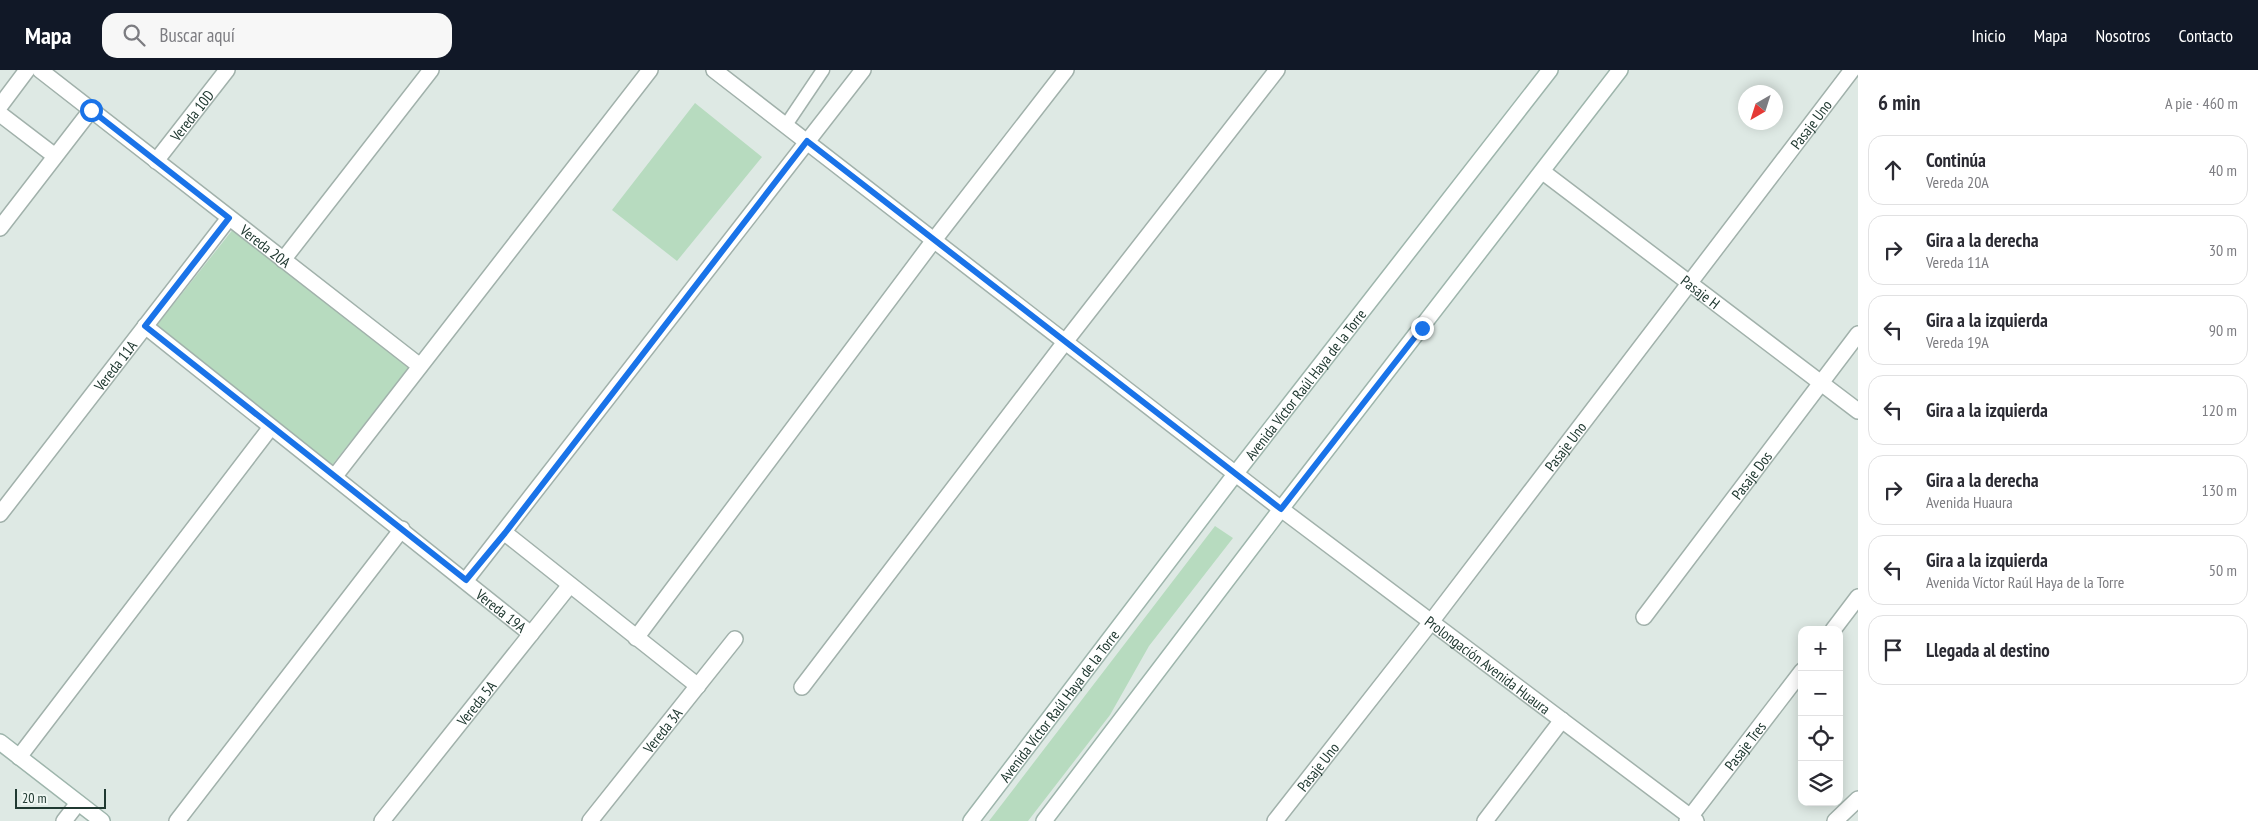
<!DOCTYPE html>
<html lang="es">
<meta charset="utf-8">
<style>
:root{--surface:#fff;--page:#f7f7f7;--text:#2b2b33;--muted:#7c7c81;--line:#e1e1e2;--accent:#111827}
body{margin:0;font-family:"PT Sans Narrow",sans-serif;background:var(--page);color:var(--text)}
.controls{position:absolute;right:15px;bottom:15px;display:grid;overflow:hidden;border-radius:10px;box-shadow:0 2px 12px #0003}
.controls button{width:45px;height:45px;display:grid;place-items:center;padding:0;border:0;border-bottom:1px solid var(--line);background:var(--surface);color:var(--text);font:25px sans-serif}
.compass{position:absolute;left:1738px;top:15px;width:45px;height:45px;border-radius:50%;background:var(--surface);box-shadow:0 2px 12px #0003;rotate:219deg}
.scale{position:absolute;left:15px;bottom:12px;width:91px;box-sizing:border-box;padding-left:5px;border:2px solid #203931;border-top:0;font-size:14px;line-height:18px;white-space:nowrap;color:#203931;-webkit-text-stroke:4px #eef6f2;paint-order:stroke}
.stop{position:absolute;width:15px;height:15px;margin:-11px;border:4px solid #1a73e8;border-radius:50%;background:#fff}
.stop.end{background:#1a73e8;border-color:#fff;box-shadow:0 1px 5px #0008}
.list{margin:0;padding:0;list-style:none}
h2{display:flex;justify-content:space-between;align-items:center;height:65px;margin:0;padding:0 20px;font-size:21px}
h2 small{font-size:16px;font-weight:400;color:var(--muted)}
.list li{display:grid;grid-template-columns:32px 1fr auto;gap:15px;align-items:center;box-sizing:border-box;height:70px;margin:0 10px 10px;padding:0 10px;border:1px solid var(--line);border-radius:15px}
.list b{display:block;font-size:19px;white-space:nowrap}
.list p{margin:0;font-size:16px;white-space:nowrap;color:var(--muted)}
.list em{font-size:16px;font-style:normal;color:var(--muted)}
.icon{flex:none;width:28px;height:28px;fill:none;stroke:currentColor;stroke-width:2;stroke-linecap:round;stroke-linejoin:round}
.map{position:relative;flex:none;width:1858px;height:751px;overflow:hidden}
header{display:flex;align-items:center;gap:30px;box-sizing:border-box;height:70px;padding:0 25px;background:var(--accent);color:#fff}
header strong{font-size:24px}
nav{display:flex;gap:28px;margin-inline-start:auto;font-size:18px}
.search{width:350px;height:45px;background:var(--page);display:flex;align-items:center;gap:12px;box-sizing:border-box;padding:0 18px;border-radius:15px;color:var(--muted);font-size:19px}
main{display:flex}
aside{flex:1;background:var(--surface)}
.map>svg:first-child{display:block}
.green{fill:#b7dbbf}
.lines{fill:none;stroke-linecap:round;stroke-linejoin:round}
.lane-casing{stroke:#a1b1ab;stroke-width:15}
.street-casing{stroke:#a1b1ab;stroke-width:18}
.secondary-casing{stroke:#9eb5ac;stroke-width:18}
.lane{stroke:#fff;stroke-width:12}
.street{stroke:#fff;stroke-width:15}
.secondary{stroke:#fff;stroke-width:15}
.route{stroke:#1a73e8;stroke-width:6}
.labels{text-anchor:middle;dominant-baseline:central;stroke-width:4;stroke-linejoin:round;paint-order:stroke}
.street-label{font-size:15px;fill:#203931;stroke:#eef6f2}
</style>
<header>
<strong>Mapa</strong>
<div class="search"><svg class="icon" aria-label="search" viewBox="0 0 24 24"><circle cx="10" cy="10" r="6"/><path d="M15 15l6 6"/></svg>Buscar aquí</div>
<nav><a>Inicio</a><a>Mapa</a><a>Nosotros</a><a>Contacto</a></nav>
</header>
<main>
<div class="map">
<svg width="1858" height="751" viewBox="0 0 1858 751">
<rect width="100%" height="100%" fill="#dee9e4"/>
<path class="green" d="M695 33 762 87 677 191 612 140Z
M234 158 409 298 332 395 157 255Z
M1215 456 1233 468 1149 576 1110 645 1028 751H989Z"/>
<g class="lines">
<defs>
<path id="lane" d="M786 55 823 0"/>
<g id="street">
<path id="s1" d="M40 0 420 296"/>
<path id="s2" d="M714 0 1281 439 1696 751"/>
<path d="M0 36 27 0"/>
<path d="M0 44 55 86"/>
<path id="s3" d="M156 91 227 0"/>
<path id="s4" d="M1543 102 1858 341"/>
<path d="M0 158 91 40"/>
<path d="M283 190 431 0"/>
<path id="s5" d="M145 256 531 564"/>
<path d="M335 406 650 0"/>
<path id="s6" d="M0 444 229 148"/>
<path d="M505 463 698 616"/>
<path d="M466 510 863 0"/>
<path id="s7" d="M1644 547 1858 264"/>
<path d="M1833 560 1858 527"/>
<path d="M636 568 934 170 1066 0"/>
<path d="M802 617 1065 272 1277 0"/>
<path d="M19 687 271 357"/>
<path d="M64 751 78 733"/>
<path d="M177 751 402 459"/>
<path id="s8" d="M382 751 570 515"/>
<path id="s9" d="M590 751 735 569"/>
<path id="s10" d="M1275 751 1431 552 1852 0"/>
<path d="M1485 751 1562 650"/>
<path id="s11" d="M1687 751 1802 601"/>
<path d="M1835 751 1858 729"/>
</g>
<g id="secondary">
<path d="M0 672 102 751"/>
<path id="s12" d="M971 751 1236 403 1550 0"/>
<path d="M1044 751 1281 439 1620 0"/>
</g>
</defs>
<use href="#lane" class="lane-casing"/>
<use href="#street" class="street-casing"/>
<use href="#secondary" class="secondary-casing"/>
<use href="#lane" class="lane"/>
<use href="#street" class="street"/>
<use href="#secondary" class="secondary"/>
</g>
<g class="lines">
<path class="route" d="M91 40 229 148 145 256 466 510 505 463 807 71 1281 439 1422 258"/>
</g>
<g class="labels">
<g class="street-label">
<text stroke="none"><textPath href="#s3" startOffset="58">Vereda 10D</textPath></text>
<text stroke="none"><textPath href="#s10" startOffset="879">Pasaje Uno</textPath></text>
<text stroke="none"><textPath href="#s1" startOffset="286">Vereda 20A</textPath></text>
<text stroke="none"><textPath href="#s4" startOffset="198">Pasaje H</textPath></text>
<text stroke="none"><textPath href="#s6" startOffset="188">Vereda 11A</textPath></text>
<text stroke="none"><textPath href="#s12" startOffset="550">Avenida Víctor Raúl Haya de la Torre</textPath></text>
<text stroke="none"><textPath href="#s10" startOffset="474">Pasaje Uno</textPath></text>
<text stroke="none"><textPath href="#s7" startOffset="178">Pasaje Dos</textPath></text>
<text stroke="none"><textPath href="#s5" startOffset="456">Vereda 19A</textPath></text>
<text stroke="none"><textPath href="#s2" startOffset="976">Prolongación Avenida Huaura</textPath></text>
<text stroke="none"><textPath href="#s8" startOffset="151">Vereda 5A</textPath></text>
<text stroke="none"><textPath href="#s12" startOffset="145">Avenida Víctor Raúl Haya de la Torre</textPath></text>
<text stroke="none"><textPath href="#s9" startOffset="116">Vereda 3A</textPath></text>
<text stroke="none"><textPath href="#s11" startOffset="95">Pasaje Tres</textPath></text>
<text stroke="none"><textPath href="#s10" startOffset="69">Pasaje Uno</textPath></text>
</g>
</g>
</svg>
<div class="controls">
<button>+</button>
<button>−</button>
<button><svg class="icon" aria-label="locate" viewBox="0 0 24 24"><circle cx="12" cy="12" r="6"/><path d="M12 2v4M12 18v4M2 12h4M18 12h4"/></svg></button>
<button><svg class="icon" aria-label="layers" viewBox="0 0 24 24"><path d="M12 4l9 5-9 5-9-5zM3 14l9 5 9-5"/></svg></button>
</div>
<svg class="compass" viewBox="-18 -18 36 36"><path d="M0-13l5 13h-10z" fill="#e53935"/><path d="M0 13l5-13h-10z" fill="#7c7c81"/></svg>
<div class="scale">20 m</div>
<div class="stop" style="left:91px;top:40px"></div>
<div class="stop end" style="left:1422px;top:258px"></div>
</div>
<aside>
<h2>6 min<small>A pie · 460 m</small></h2>
<ul class="list">
<li><svg class="icon" aria-label="ahead" viewBox="0 0 24 24"><path d="M12 20V5M6 11l6-6 6 6"/></svg><div><b>Continúa</b><p>Vereda 20A</p></div><em>40 m</em></li>
<li><svg class="icon" aria-label="right" viewBox="0 0 24 24"><path d="M7 20v-9h11M14 6l5 5-5 5"/></svg><div><b>Gira a la derecha</b><p>Vereda 11A</p></div><em>30 m</em></li>
<li><svg class="icon" aria-label="left" viewBox="0 0 24 24"><path d="M17 20v-9H6M10 6l-5 5 5 5"/></svg><div><b>Gira a la izquierda</b><p>Vereda 19A</p></div><em>90 m</em></li>
<li><svg class="icon" aria-label="left" viewBox="0 0 24 24"><path d="M17 20v-9H6M10 6l-5 5 5 5"/></svg><div><b>Gira a la izquierda</b></div><em>120 m</em></li>
<li><svg class="icon" aria-label="right" viewBox="0 0 24 24"><path d="M7 20v-9h11M14 6l5 5-5 5"/></svg><div><b>Gira a la derecha</b><p>Avenida Huaura</p></div><em>130 m</em></li>
<li><svg class="icon" aria-label="left" viewBox="0 0 24 24"><path d="M17 20v-9H6M10 6l-5 5 5 5"/></svg><div><b>Gira a la izquierda</b><p>Avenida Víctor Raúl Haya de la Torre</p></div><em>50 m</em></li>
<li><svg class="icon" aria-label="arrive" viewBox="0 0 24 24"><path d="M6 21V4h12l-3 4 3 4H6"/></svg><div><b>Llegada al destino</b></div></li>
</ul>
</aside>
</main>
